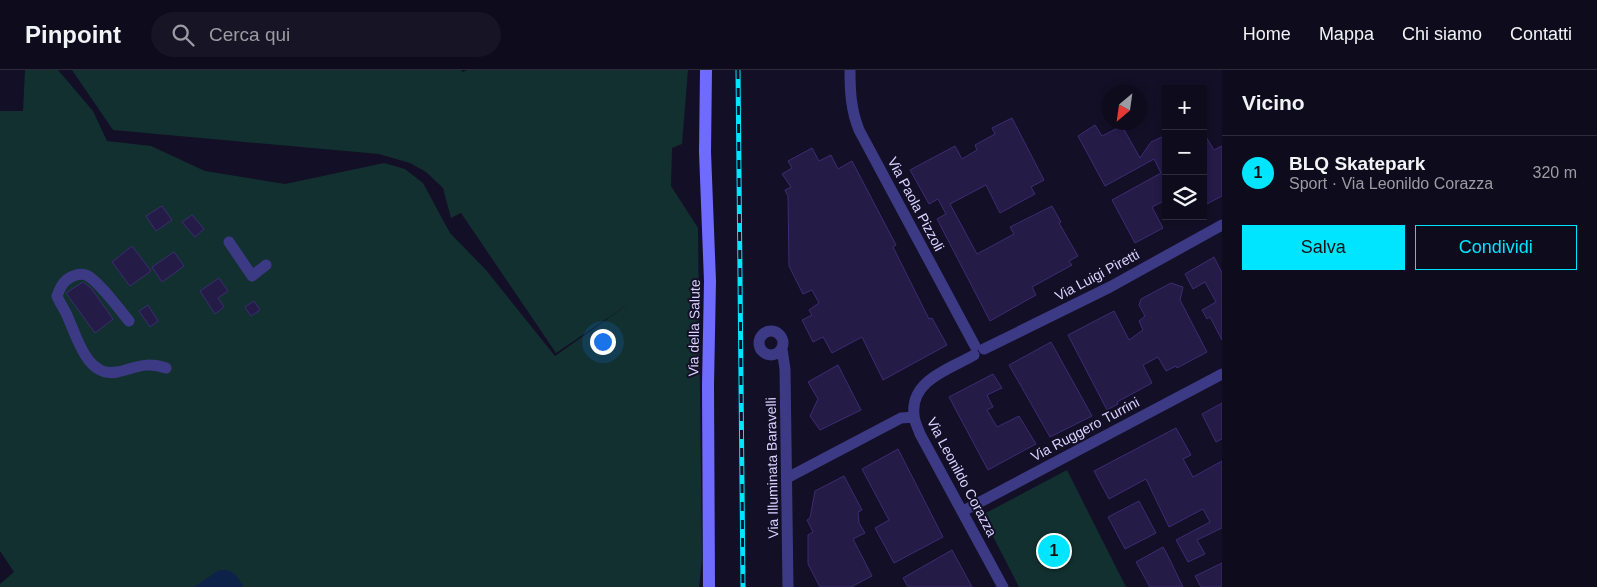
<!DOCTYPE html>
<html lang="it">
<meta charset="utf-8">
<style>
:root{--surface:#0e0b1c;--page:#171425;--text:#f1f3f6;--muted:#9b9ba3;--line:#2e2b3b;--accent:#00e5ff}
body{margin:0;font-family:Arial,sans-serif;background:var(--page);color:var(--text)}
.controls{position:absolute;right:15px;top:15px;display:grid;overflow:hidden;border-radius:0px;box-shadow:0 2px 8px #0003}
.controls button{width:45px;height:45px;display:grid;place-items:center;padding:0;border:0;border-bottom:1px solid var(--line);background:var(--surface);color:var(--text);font:25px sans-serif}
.compass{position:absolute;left:1102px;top:15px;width:45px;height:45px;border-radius:50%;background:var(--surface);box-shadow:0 2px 8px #0003;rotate:209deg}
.you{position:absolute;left:602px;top:271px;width:18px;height:18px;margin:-12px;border:4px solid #fff;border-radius:50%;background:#1a73e8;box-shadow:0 0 0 8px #1a73e833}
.badge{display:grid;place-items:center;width:32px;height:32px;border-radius:50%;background:var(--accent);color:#111;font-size:16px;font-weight:700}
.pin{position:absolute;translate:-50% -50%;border:2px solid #fff;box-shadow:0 1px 5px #0006}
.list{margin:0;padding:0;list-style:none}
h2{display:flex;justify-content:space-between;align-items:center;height:65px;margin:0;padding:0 20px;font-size:21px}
h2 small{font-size:16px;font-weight:400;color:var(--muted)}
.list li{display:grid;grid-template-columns:32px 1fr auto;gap:15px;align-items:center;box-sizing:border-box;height:75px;padding:0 20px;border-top:1px solid var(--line)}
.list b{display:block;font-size:19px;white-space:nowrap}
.list p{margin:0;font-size:16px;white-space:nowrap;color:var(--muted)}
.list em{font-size:16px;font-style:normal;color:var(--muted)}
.actions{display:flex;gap:10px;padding:15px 20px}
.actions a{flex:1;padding:11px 0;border:1px solid var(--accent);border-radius:0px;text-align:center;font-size:18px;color:var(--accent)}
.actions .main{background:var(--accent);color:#111}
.icon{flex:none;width:28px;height:28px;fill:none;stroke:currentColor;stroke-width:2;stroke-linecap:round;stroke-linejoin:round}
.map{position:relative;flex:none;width:1222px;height:517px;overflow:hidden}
header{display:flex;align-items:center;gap:30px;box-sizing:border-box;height:70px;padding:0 25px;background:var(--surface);border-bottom:1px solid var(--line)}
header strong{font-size:24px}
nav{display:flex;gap:28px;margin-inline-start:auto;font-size:18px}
.search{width:350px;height:45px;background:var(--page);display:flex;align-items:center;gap:12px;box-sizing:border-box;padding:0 18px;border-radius:28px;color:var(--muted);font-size:19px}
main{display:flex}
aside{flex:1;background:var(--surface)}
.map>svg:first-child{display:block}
.green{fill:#12302f}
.water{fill:#0c2248}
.building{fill:#241b47;stroke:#3b2d73}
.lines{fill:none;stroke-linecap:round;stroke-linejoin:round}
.street{stroke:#3d3a85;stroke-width:11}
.secondary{stroke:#6f6bff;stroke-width:12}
.rail-casing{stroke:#00e5ff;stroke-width:5}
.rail{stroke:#130f26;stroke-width:3;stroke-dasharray:9;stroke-linecap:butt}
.labels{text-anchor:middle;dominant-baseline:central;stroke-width:4;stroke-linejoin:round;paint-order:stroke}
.street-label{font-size:14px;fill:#d9d4ff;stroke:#130f26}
</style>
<header>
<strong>Pinpoint</strong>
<div class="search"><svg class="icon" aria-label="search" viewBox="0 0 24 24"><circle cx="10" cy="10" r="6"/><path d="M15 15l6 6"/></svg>Cerca qui</div>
<nav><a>Home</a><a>Mappa</a><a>Chi siamo</a><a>Contatti</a></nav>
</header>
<main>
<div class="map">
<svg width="1222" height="517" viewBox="0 0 1222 517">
<rect width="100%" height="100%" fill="#130f26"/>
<path class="green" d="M25 0H58L93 41 107 71 151 76 205 101 285 114 384 93 405 99 423 113 450 163 486 200 555 286 630 233 556 283 461 143 451 148 443 118 426 102 410 93 379 84 113 60 72 0H461L463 2 467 0H688L682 74 672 78 671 116 698 158 702 489 699 517H0V514L14 502 0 481V41H23Z
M1067 400 1126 517H1019L982 445Z"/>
<path class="water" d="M219 500C234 499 236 505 244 517H194Z"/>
<path class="building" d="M1012 48 1044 110 1031 117 1035 124 1000 143 986 115 950 134 977 184 1014 164 1010 157 1052 136 1061 152 1059 153 1078 186 1069 191 1072 195 1032 217 1036 225 990 251 937 149 946 144 938 129 929 134 910 100 955 76 962 89 977 80 975 75 995 64 992 58Z
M1095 55 1102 66 1122 56 1140 88 1151 72 1166 65V130L1152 137 1163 158 1135 173 1112 130 1161 103 1154 89 1105 116 1078 66Z
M1203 62 1214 80 1222 76V126L1203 136Z
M812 78 819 91 831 85 838 99 852 91 896 175 893 177 929 249 932 248 947 275 883 310 862 267 832 283 823 267 813 272 802 250 812 245 809 240 819 233 812 220 803 224 789 196 788 126 785 120 791 117 782 104 792 98 788 91Z
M162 136 172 150 156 161 146 146Z
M192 145 204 159 195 167 182 152Z
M132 176 151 201 130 216 112 192Z
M174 182 184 196 162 212 152 197Z
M1214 187 1222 203V270L1210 247 1207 249 1202 240 1216 232 1205 212 1193 219 1185 204Z
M219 208 228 221 218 228 224 237 215 244 200 221Z
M83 212 91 218 113 249 95 263 66 223Z
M1171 213 1183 217 1180 230 1207 282 1177 298 1176 296 1166 301 1158 287 1143 295 1152 313 1117 332 1118 334 1107 340 1068 265 1114 241 1129 270 1143 260 1139 251 1145 246 1139 235 1141 229Z
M254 231 260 240 251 246 245 237Z
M148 235 158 251 150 257 139 241Z
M1051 272 1092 346 1050 367 1009 295Z
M838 295 861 340 820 360 810 346 818 329 808 312Z
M993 304 1002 318 987 325 993 337 987 340 997 357 1019 346 1036 374 988 400 949 327Z
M1222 333V369L1216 372 1202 344Z
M1176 358 1191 385 1183 389 1193 407 1222 391V458L1197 470 1205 484 1188 492 1176 470 1210 452 1203 439 1169 457 1146 409 1109 429 1094 401Z
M898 379 943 467 894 493 875 458 889 450 862 399Z
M844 406 862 440 858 442 859 453 865 463 853 469 872 506 851 517H820L808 494V465L813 462 807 450 810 448 815 421Z
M1139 431 1156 463 1125 479 1108 447Z
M1163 477 1167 484 1183 517H1150L1136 492Z
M952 480 972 517H908L903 508Z
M1222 493V517H1201L1195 506Z"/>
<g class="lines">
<path class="street" d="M850 0C850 22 851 40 859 60L975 276
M229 172 252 206 266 195
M129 251C120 240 97 209 86 205 81 203 75 205 71 207 63 211 60 218 57 226 60 234 66 241 69 250 78 270 88 308 117 302 136 298 145 291 166 298
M759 273a12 12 0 1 1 24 0a12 12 0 1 1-24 0Z
M782 279 785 299 788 517
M984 279 1110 217 1222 155
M974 285C950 299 910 310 914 345 914 351 918 358 920 364L1003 517
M787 408 901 348 914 347
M963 441 1222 304"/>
<path class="secondary" d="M706 0 705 82 710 211 708 315 709 517"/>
<defs>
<path id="rail" d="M738 0 743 517"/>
</defs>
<use href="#rail" class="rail-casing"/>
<use href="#rail" class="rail"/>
</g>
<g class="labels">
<g class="street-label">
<text transform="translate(916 134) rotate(62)">Via Paola Pizzoli</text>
<text transform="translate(1097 205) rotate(-28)">Via Luigi Piretti</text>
<text transform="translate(694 258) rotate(-89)">Via della Salute</text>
<text transform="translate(1085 359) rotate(-28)">Via Ruggero Turrini</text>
<text transform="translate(772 398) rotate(-91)">Via Illuminata Baravelli</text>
<text transform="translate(962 407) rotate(62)">Via Leonildo Corazza</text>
</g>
</g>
</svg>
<div class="controls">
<button>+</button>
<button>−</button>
<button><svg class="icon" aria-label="layers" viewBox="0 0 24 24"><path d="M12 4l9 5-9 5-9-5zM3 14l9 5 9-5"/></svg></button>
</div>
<svg class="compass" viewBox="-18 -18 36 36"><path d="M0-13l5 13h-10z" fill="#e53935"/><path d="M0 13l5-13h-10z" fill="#9b9ba3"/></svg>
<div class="you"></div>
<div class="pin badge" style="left:1054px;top:481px">1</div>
</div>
<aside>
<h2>Vicino<small></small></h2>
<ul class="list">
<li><span class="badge">1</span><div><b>BLQ Skatepark</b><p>Sport · Via Leonildo Corazza</p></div><em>320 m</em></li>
</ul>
<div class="actions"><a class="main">Salva</a><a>Condividi</a></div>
</aside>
</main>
